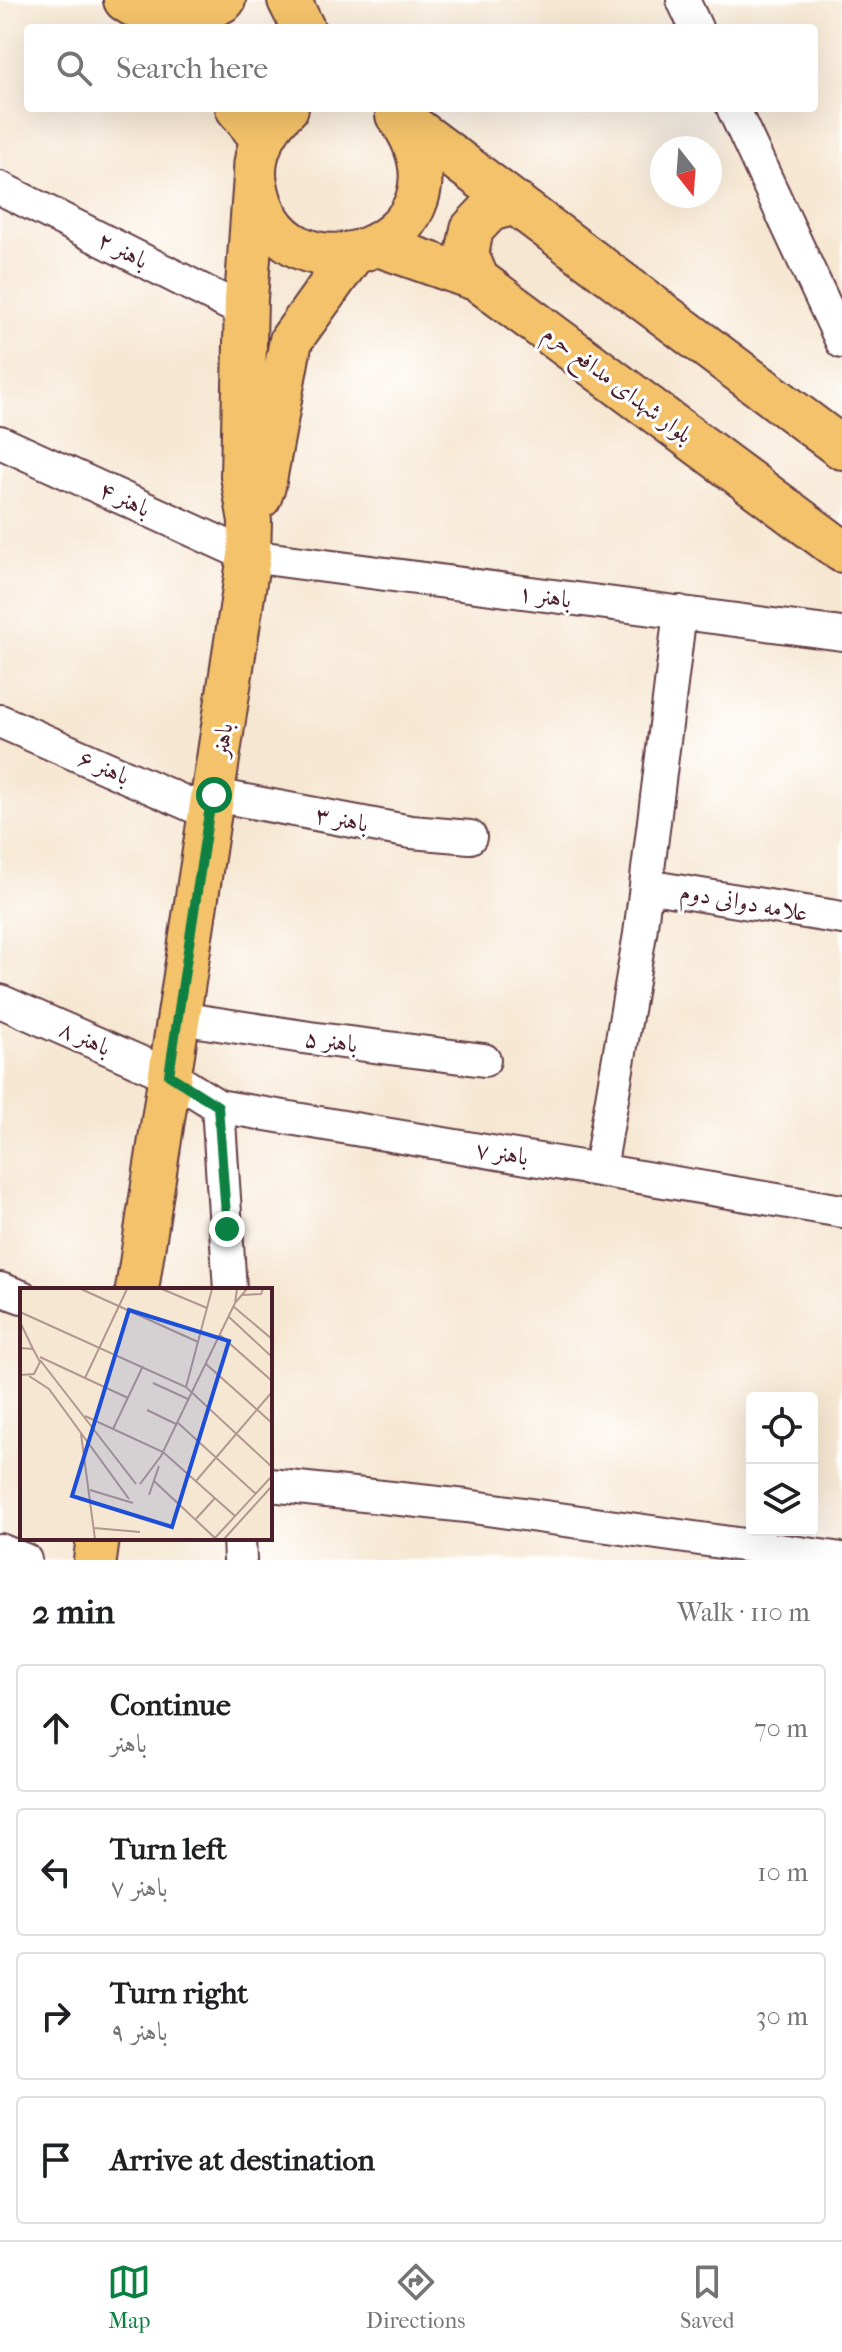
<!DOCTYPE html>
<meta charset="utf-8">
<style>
:root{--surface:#fff;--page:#f6f6f6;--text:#202124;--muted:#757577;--line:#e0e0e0;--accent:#0b8043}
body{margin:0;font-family:"IM FELL French Canon",Amiri,serif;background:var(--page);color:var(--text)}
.controls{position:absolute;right:24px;bottom:24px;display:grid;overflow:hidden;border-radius:8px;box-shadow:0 8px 32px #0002}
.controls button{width:72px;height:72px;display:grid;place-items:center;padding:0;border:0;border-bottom:2px solid var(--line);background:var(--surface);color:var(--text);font:40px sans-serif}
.compass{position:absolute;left:650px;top:136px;width:72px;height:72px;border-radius:50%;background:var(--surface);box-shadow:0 8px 32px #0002;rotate:163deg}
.stop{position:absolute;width:24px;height:24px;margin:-18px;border:6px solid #0b8043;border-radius:50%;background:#fff}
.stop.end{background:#0b8043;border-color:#fff;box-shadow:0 2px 8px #0008}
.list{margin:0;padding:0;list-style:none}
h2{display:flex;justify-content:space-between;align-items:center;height:104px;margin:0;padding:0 32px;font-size:34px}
h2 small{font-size:26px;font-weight:400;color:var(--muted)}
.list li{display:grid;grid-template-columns:52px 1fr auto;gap:24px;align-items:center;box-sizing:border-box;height:128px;margin:0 16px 16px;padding:0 16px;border:2px solid var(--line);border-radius:8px}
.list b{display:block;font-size:30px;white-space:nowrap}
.list p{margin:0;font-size:26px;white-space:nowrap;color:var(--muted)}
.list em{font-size:26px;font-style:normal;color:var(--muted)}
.icon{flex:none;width:44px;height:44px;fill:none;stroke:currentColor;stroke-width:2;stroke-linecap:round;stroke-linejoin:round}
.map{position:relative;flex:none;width:842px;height:1560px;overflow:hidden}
.search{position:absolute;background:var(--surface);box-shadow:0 8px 32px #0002;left:24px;right:24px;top:24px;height:88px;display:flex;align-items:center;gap:20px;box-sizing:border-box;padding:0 28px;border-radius:8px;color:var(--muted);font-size:30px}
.sheet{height:680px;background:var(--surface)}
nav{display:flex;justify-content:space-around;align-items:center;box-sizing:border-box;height:112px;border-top:2px solid var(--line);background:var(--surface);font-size:22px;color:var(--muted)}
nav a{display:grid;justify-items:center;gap:4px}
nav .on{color:var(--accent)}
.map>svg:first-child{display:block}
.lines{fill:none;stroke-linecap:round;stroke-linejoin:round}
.minor-casing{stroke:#643d44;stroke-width:36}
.major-casing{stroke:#643d44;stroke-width:46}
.minor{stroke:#fff;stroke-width:32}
.major{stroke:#f3c26a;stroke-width:42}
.route{stroke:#0b8043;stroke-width:10}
.labels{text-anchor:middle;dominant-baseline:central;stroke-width:6;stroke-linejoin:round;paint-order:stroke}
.street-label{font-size:24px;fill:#4a1f2b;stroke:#fff}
.inset-road{fill:none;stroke:#b1978f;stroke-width:2}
.view{fill:#1d4ed8;fill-opacity:0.15;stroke:#1d4ed8;stroke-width:4}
.inset-edge{fill:none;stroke:#4a1f2b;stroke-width:4}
</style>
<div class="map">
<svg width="842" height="1560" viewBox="0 0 842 1560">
<rect width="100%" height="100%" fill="#fff"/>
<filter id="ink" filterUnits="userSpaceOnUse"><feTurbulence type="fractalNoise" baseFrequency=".0125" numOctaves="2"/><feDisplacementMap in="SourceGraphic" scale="16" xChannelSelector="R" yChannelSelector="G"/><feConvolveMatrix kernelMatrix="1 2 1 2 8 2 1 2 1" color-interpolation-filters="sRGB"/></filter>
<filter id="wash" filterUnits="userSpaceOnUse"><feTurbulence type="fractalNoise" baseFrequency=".006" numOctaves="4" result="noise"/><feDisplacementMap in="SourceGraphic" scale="32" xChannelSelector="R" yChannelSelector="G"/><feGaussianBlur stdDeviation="1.8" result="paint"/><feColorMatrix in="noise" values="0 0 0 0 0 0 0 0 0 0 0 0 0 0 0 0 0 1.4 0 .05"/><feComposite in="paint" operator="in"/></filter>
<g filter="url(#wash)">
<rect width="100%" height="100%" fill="#f6e7d2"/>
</g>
<g filter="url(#ink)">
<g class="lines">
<defs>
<path id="minor" d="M683 0 696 28
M733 108 842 342
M0 188 245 312
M0 442 249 556 842 634
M0 721 209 813
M214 795 411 832 470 837
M646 886 842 918
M0 1001 169 1075 218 1106 842 1211
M179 1018 310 1038 484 1060
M218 1106 230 1290
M600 1169 640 934 680 612
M0 1289 22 1297
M270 1485 466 1506 842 1559
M239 1538 240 1560
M0 1550 25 1560"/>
<path id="major" d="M125 0C157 23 191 20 224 0
M289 0 303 28
M237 108 262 139
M287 108C266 127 251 154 256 183 277 319 489 242 398 116
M397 115 842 448
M378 245 478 280 842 551
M478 280 467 255 472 229 490 210 516 203
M260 497 264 486 291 340 352 255
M137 1290 249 556 250 521 242 476 246 299 255 177
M95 1560 98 1538"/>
</defs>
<use href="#minor" class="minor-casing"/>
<use href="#major" class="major-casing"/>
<use href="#minor" class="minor"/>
<use href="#major" class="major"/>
</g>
</g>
<g class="lines" filter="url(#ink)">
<path class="route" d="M214 795 209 813 169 1075 218 1106 227 1229"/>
</g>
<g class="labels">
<g class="street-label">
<text transform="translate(123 250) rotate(27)">باهنر ۲</text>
<text transform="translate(618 384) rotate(37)">بلوار شهدای مدافع حرم</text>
<text transform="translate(125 499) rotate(25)">باهنر ۴</text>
<text transform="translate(545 596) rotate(8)">باهنر ۱</text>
<text transform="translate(222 740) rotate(-82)">باهنر</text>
<text transform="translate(104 767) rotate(24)">باهنر ۶</text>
<text transform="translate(342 819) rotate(11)">باهنر ۳</text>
<text transform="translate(744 902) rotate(10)">علامه دوانی دوم</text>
<text transform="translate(85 1038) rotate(24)">باهنر ۸</text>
<text transform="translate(331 1041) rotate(7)">باهنر ۵</text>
<text transform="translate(502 1153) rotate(9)">باهنر ۷</text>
</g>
</g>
<g transform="translate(20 1288)">
<rect width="252" height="252" fill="#f6e7d2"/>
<path class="inset-road" d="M61 1 178 54M142 1 187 20M217 1 215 15 227 1M222 7 241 6 243 1M214 19 252 51M0 24 166 99 252 179M209 29 252 69M0 34 13 61M200 47 252 93M0 60 13 61 20 74 14 86 0 87M20 69 108 110M20 72 116 196M186 76 252 135M9 88 29 101 109 211M65 90 107 1M133 95 168 111M166 99 192 1M127 122 156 136M65 128 143 164 215 228M157 134 236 206M93 141 123 78M61 146 75 251M134 193 195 250M176 193 252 104M120 196 141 168 215 15M70 202 113 215M129 207 139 178M175 232 195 210M74 240 120 244M194 251 252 188M204 251 252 198"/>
<path class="view" d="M109 22 209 53 152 239 52 208Z"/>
<rect width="252" height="252" class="inset-edge"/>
</g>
</svg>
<div class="controls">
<button><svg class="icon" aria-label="locate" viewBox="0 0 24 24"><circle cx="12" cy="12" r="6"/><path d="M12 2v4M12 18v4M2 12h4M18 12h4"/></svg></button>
<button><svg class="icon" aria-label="layers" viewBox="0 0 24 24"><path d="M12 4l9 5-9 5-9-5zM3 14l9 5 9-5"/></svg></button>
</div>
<svg class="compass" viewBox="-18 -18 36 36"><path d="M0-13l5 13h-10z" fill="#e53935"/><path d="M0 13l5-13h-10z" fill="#757577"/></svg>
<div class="stop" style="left:214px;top:795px"></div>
<div class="stop end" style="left:227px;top:1229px"></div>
<div class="search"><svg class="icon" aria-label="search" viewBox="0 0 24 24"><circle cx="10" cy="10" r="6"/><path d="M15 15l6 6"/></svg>Search here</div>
</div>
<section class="sheet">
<h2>2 min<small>Walk · 110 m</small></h2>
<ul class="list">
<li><svg class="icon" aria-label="ahead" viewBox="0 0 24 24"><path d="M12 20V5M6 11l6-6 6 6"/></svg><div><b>Continue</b><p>باهنر</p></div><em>70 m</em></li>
<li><svg class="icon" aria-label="left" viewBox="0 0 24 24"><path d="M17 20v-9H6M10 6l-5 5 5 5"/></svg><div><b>Turn left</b><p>باهنر ۷</p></div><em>10 m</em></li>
<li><svg class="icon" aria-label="right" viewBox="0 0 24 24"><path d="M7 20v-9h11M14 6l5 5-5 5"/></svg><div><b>Turn right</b><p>باهنر ۹</p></div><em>30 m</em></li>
<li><svg class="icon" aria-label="arrive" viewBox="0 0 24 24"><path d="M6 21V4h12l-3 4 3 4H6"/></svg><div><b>Arrive at destination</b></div></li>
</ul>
</section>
<nav>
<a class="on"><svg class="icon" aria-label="map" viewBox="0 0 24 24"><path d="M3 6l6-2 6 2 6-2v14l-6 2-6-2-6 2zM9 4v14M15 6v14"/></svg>Map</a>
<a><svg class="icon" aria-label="directions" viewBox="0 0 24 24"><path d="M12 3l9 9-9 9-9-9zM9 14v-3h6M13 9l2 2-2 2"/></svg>Directions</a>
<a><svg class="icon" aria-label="saved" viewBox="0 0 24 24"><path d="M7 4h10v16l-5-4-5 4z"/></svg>Saved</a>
</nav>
